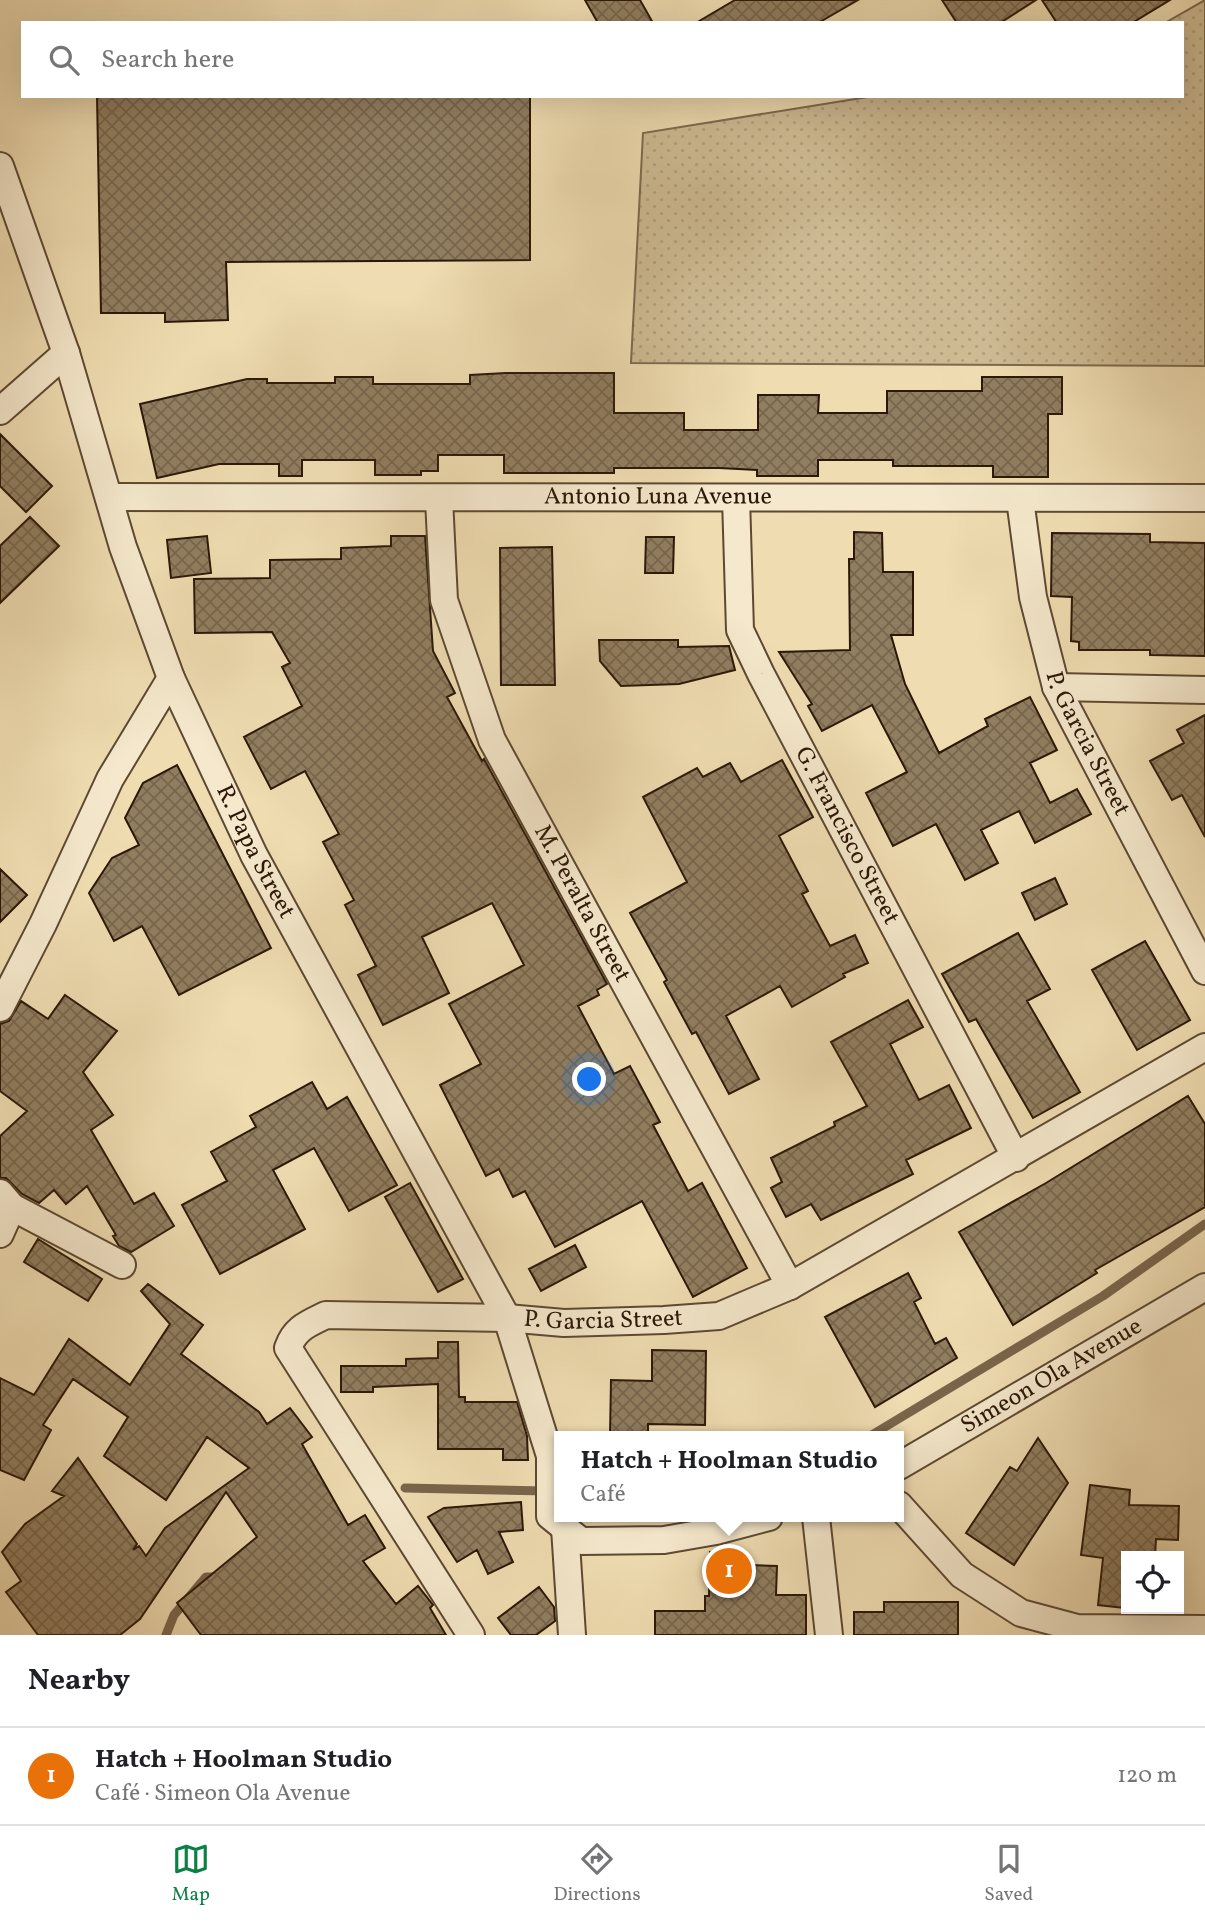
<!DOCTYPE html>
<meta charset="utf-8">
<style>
:root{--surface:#fff;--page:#f2f2f2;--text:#202124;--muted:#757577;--line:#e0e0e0;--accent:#0b8043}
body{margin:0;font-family:Vollkorn,serif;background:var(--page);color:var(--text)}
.controls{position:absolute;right:21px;bottom:21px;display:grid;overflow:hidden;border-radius:0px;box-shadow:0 7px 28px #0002}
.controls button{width:63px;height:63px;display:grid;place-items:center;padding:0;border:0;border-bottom:2px solid var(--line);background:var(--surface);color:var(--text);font:35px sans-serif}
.you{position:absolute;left:590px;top:1080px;width:24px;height:24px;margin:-18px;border:5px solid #fff;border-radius:50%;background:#1a73e8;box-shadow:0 0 0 10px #1a73e833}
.badge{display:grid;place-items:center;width:46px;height:46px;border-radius:50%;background:var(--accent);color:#fff;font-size:23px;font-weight:700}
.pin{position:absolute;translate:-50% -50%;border:4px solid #fff;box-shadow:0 2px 7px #0006}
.popup{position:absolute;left:554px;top:1431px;width:350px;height:91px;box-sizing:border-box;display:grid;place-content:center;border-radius:0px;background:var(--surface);filter:drop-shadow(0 2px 5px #0005);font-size:23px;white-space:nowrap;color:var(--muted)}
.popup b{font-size:26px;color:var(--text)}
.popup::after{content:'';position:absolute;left:50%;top:100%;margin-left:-14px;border:14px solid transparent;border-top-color:var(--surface)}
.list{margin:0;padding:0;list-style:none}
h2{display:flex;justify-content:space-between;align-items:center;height:91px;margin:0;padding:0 28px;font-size:30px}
h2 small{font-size:23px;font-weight:400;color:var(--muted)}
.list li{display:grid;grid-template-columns:46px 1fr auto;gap:21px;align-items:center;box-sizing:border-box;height:98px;padding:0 28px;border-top:2px solid var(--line)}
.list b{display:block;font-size:26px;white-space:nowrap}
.list p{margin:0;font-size:23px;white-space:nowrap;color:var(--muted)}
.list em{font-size:23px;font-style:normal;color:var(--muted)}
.icon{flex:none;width:38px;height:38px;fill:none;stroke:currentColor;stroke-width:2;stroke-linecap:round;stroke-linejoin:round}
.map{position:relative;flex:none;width:1205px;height:1635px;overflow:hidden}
.search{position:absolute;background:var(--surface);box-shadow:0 7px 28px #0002;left:21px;right:21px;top:21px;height:77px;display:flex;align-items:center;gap:18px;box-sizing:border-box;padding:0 24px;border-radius:0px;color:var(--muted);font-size:26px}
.sheet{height:189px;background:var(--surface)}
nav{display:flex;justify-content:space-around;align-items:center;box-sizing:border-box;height:98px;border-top:2px solid var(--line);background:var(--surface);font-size:19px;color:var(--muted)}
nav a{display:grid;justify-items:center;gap:4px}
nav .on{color:var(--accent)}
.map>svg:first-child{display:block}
.grass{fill:url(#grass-dots);stroke:#7d6a4e;stroke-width:2}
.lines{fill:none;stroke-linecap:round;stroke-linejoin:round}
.stream{stroke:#79654b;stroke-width:9}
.building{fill:url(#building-cross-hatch);stroke:#2c1808;stroke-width:2}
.street-casing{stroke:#5d4932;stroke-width:30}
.street{stroke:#f5e8cc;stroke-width:26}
.labels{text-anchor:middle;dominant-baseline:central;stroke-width:5;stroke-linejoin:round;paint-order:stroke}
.street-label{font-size:24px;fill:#2c1808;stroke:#f5e8cc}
</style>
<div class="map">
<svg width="1205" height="1635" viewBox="0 0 1205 1635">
<defs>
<pattern id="grass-dots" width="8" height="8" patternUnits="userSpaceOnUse" patternTransform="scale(1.75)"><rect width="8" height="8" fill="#cebb94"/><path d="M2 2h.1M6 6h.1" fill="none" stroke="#b1a07e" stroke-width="1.8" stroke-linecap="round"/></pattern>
<pattern id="building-cross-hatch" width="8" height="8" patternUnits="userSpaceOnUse" patternTransform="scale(1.75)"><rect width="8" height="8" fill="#917e60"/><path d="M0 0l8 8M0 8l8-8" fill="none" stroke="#77664d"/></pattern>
</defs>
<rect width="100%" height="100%" fill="#efdcb1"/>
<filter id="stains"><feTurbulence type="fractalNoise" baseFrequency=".00286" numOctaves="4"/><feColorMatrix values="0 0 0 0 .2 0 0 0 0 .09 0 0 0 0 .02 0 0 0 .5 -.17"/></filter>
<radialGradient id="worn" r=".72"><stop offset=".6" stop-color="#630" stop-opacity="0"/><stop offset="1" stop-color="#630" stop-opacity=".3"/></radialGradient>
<path class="grass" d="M1205 0V366L631 363 643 133 874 96H1182V23H1165Z"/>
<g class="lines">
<path class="stream" d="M870 1436 1103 1296 1205 1224
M405 1488 547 1491
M166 1635 174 1615 206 1577H219"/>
</g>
<path class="building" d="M585 0H640L653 23H598Z
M735 0H858L818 23H696Z
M942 0H1036L1000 23H957Z
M1042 0H1170L1132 23H1057Z
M97 96H530V260L226 262 228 320 165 322V313H101Z
M506 373H614V413H684V430H758V395H819L818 413H887V391H982V377H1062V414H1048V477H993V466H893V460H818V476H757V470L719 468H614V473H504V455H438V471H421V475H375V460H302V476H279V464H219L157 478 140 404 247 379H267V383H335V377H373V384H470V375Z
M0 434 52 486 26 512 0 486Z
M30 517 59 546 0 603V546Z
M854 532 882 533 883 572H913V635H891L905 684 939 753 988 726 985 719 1030 697 1057 750 1030 763 1050 803 1077 789 1091 814 1035 843 1019 811 981 830 998 863 965 880 936 824 893 846 866 793 907 772 872 705 822 731 808 706 812 704 779 652 850 650 849 559H854Z
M1052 533 1150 534V542L1205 543V656L1150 655V650H1079V642L1071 641 1072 597 1051 596Z
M207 536 211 573 171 578 167 540Z
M391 536H425L433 651 455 693 447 697 482 761 484 759 607 984 597 990 599 995 578 1006 614 1074 630 1066 660 1122 653 1125 688 1191 702 1183 747 1268 693 1297 642 1201 555 1247 525 1191 513 1197 499 1169 486 1176 440 1085 481 1064 449 1004 524 965 492 903 422 937 449 993 383 1025 358 975 376 966 345 905 354 900 323 842 339 834 305 771 271 789 244 737 302 706 282 667 290 663 272 632 195 633 194 579 270 578V560L341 559V548L391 546Z
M646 537H674L673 573H645Z
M552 547 555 685H501L500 548Z
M599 640H678V647L729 646 735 670 679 684 621 686 600 661Z
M1205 715V837L1182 795 1172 800 1150 761 1184 743 1177 730Z
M782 760 813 817 779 836 808 891 802 894 830 946 855 935 868 963 843 974 845 977 792 1007 780 986 726 1016 759 1079 729 1094 696 1032 692 1034 664 982 667 980 630 913 687 882 643 797 697 768 703 777 730 763 741 782Z
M177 765 271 948 179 995 142 926 114 941 89 893 112 858 139 845 125 818 143 783Z
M0 869 27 895 0 922Z
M1055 878 1067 904 1035 920 1022 893Z
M1018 933 1050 989 1027 1001 1080 1092 1033 1118 976 1019 969 1022 942 974Z
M1145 941 1190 1020 1137 1050 1092 970Z
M65 995 117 1031 83 1072 113 1115 91 1130 134 1204 154 1193 174 1226 131 1252 119 1246 113 1236 116 1235 87 1186 66 1204 54 1190 39 1203 22 1194 6 1178H0V1136L27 1111 0 1091V1024L9 1021 21 1001 48 1019Z
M908 1000 923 1027 890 1044 919 1100 949 1085 971 1128 906 1160 913 1174 821 1220 811 1204 786 1217 771 1188 782 1182 771 1158 835 1126 834 1122 867 1106 831 1042Z
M312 1082 327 1109 347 1097 397 1185 349 1211 314 1148 273 1170 305 1229 220 1274 182 1205 227 1181 211 1152 256 1127 250 1116Z
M1188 1096 1205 1124V1207L1095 1270 1097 1273 1013 1325 959 1232 1046 1183Z
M410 1183 463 1279 438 1292 385 1197Z
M38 1239 102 1279 88 1301 24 1262Z
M575 1245 586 1267 541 1291 529 1269Z
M908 1273 921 1298 914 1302 935 1344 946 1338 957 1358 875 1407 825 1317Z
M148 1284 203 1325 181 1354 259 1412 267 1424 290 1408 312 1437 302 1444 348 1525 365 1515 385 1548 363 1561 396 1604 418 1586 433 1605 430 1608 446 1635H201L177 1603 257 1537 226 1492 140 1619 120 1635H38L6 1592 21 1581 2 1552 25 1524 64 1496 52 1491 78 1458 137 1544 133 1550 139 1546 146 1556 165 1528 249 1468 207 1437 166 1500 104 1456 128 1417 73 1379 43 1425 51 1430 24 1480 0 1470V1378L34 1395 69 1339 130 1385 170 1324 141 1291Z
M438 1342H458L459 1397H465V1402H517L527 1436 528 1460H503V1449H438V1384L373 1387V1392H341V1366H406V1359L438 1358Z
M652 1350 706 1351 705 1425 648 1424V1436H610L611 1380 652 1381Z
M1038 1438 1068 1483 1014 1565 966 1533 1010 1467 1017 1471Z
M1090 1485 1130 1490 1129 1505 1179 1506 1178 1540 1156 1539 1155 1556H1126L1124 1608 1098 1605 1103 1558 1081 1555Z
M521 1502 523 1530 499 1532 513 1562 488 1574 477 1550 457 1562 428 1517 444 1508Z
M710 1552 748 1554V1565L777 1566 776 1595H806V1635H655V1611H705V1596H709Z
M539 1587 554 1607 555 1621 536 1635H511L498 1618Z
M884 1602H958V1635H854V1612H884Z"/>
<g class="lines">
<defs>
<g id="street">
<path id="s1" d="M0 166 66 353 123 547 171 678 254 855 507 1318 550 1456V1516L581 1541 664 1540 716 1531 769 1517"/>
<path d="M0 411 66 353"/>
<path id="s2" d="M110 497 1205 498"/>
<path id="s3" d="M736 498 740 630 761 674 1016 1158"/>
<path id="s4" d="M439 499 444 600 492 740 790 1286"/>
<path id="s5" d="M1020 499 1033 597 1056 687 1205 971"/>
<path d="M1056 687 1205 690"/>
<path d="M0 1008 43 924 110 779 171 678"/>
<path d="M0 1193 12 1207 0 1234"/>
<path d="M12 1207 122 1265"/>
<path id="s6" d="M899 1466 1205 1287"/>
<path d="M899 1505 962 1575 1021 1613 1077 1628 1205 1629"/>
<path d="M816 1517 829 1635"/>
<path d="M565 1528 572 1635"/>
<path id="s7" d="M471 1635 288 1348C295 1328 308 1324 326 1315L507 1318 564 1323 664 1320 719 1316 790 1286 1205 1047"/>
</g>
</defs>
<use href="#street" class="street-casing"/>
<use href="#street" class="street"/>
</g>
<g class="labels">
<g class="street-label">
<text stroke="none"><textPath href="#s2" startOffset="548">Antonio Luna Avenue</textPath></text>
<text stroke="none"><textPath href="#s5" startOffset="256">P. Garcia Street</textPath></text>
<text stroke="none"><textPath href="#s3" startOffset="364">G. Francisco Street</textPath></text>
<text stroke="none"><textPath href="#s1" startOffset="733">R. Papa Street</textPath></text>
<text stroke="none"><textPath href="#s4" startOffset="436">M. Peralta Street</textPath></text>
<text stroke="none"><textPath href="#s7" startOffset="670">P. Garcia Street</textPath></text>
<text stroke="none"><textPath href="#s6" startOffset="177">Simeon Ola Avenue</textPath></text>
</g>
</g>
<rect width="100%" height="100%" filter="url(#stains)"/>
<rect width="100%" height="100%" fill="url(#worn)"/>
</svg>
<div class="controls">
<button><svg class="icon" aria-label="locate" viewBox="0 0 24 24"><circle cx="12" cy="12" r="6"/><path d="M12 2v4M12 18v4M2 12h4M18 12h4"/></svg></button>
</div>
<div class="you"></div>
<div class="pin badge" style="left:729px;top:1571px;background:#e8710a">1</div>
<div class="popup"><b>Hatch + Hoolman Studio</b>Café</div>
<div class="search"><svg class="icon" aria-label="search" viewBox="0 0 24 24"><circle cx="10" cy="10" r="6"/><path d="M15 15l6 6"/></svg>Search here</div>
</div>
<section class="sheet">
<h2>Nearby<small></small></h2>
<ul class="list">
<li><span class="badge" style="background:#e8710a">1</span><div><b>Hatch + Hoolman Studio</b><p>Café · Simeon Ola Avenue</p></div><em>120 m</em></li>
</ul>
</section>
<nav>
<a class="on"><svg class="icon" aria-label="map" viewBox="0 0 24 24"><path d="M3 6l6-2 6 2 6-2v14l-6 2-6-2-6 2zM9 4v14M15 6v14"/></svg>Map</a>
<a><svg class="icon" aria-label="directions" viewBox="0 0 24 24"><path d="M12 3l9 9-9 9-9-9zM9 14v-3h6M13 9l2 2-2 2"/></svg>Directions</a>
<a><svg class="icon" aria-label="saved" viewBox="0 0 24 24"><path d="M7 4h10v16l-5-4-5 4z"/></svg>Saved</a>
</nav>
